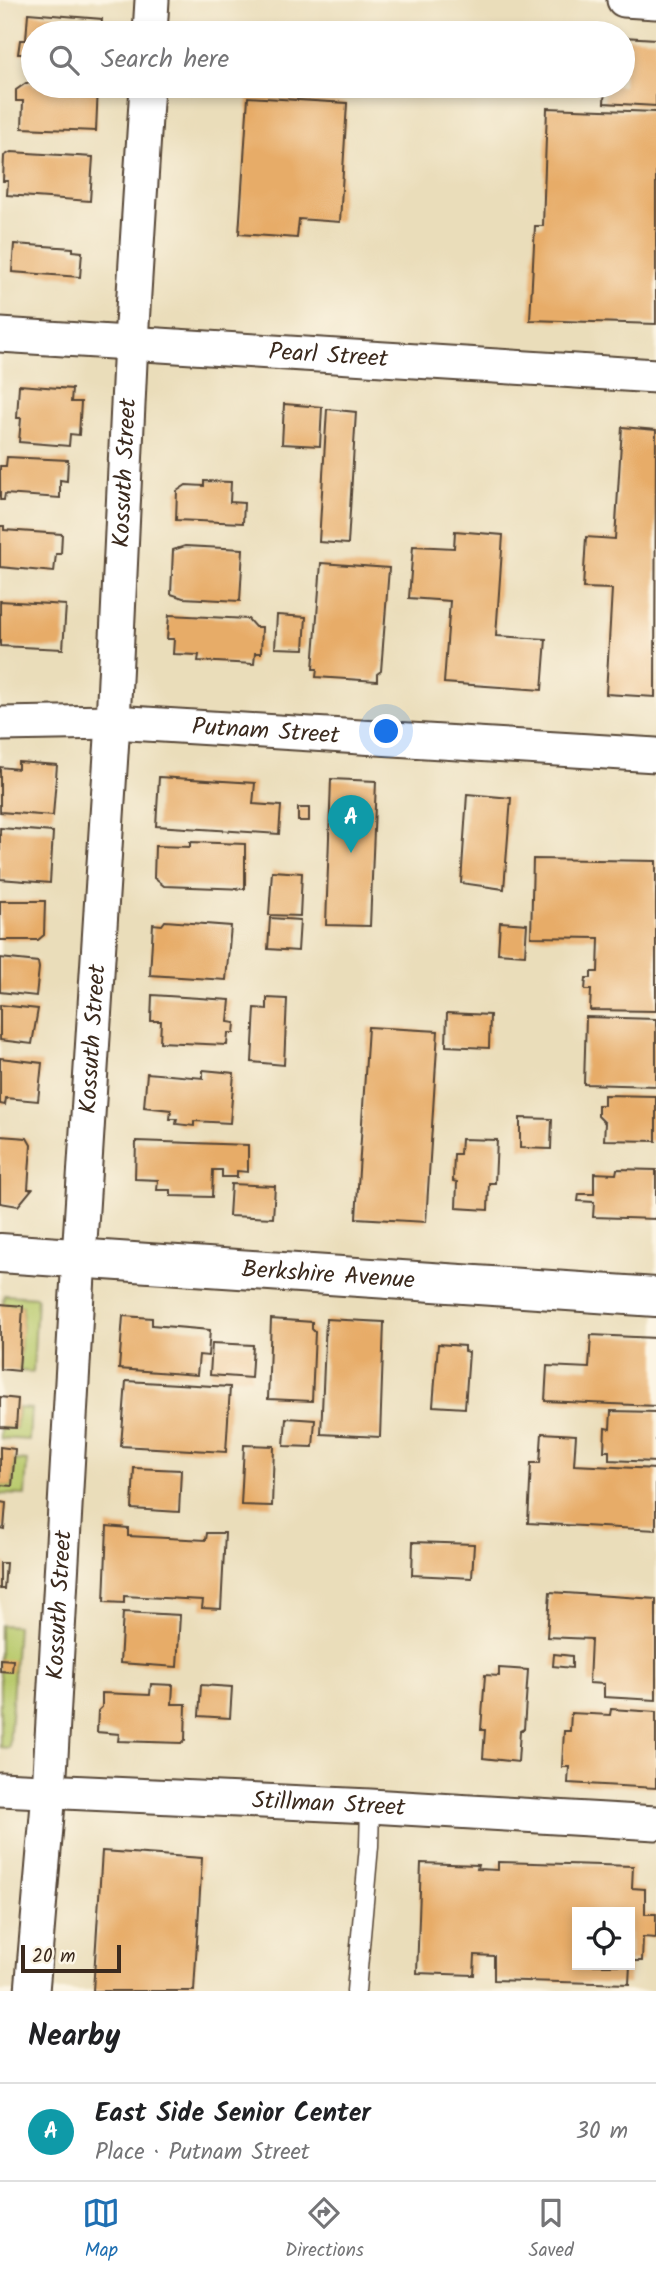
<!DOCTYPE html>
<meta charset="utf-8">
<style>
:root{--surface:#fff;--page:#f2f2f2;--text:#202124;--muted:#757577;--line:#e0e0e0;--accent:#1f6fb2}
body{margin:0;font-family:Kalam,sans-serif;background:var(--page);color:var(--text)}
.controls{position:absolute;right:21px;bottom:21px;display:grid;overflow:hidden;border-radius:0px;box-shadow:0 4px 10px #0003}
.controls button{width:63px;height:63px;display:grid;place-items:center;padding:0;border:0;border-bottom:2px solid var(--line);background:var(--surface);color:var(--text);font:35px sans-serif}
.scale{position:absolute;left:21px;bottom:18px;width:100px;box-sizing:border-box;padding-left:7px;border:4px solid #3b2a1e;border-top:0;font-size:19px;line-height:24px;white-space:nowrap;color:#3b2a1e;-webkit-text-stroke:5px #fcf5e5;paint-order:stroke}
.you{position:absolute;left:387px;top:732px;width:24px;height:24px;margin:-18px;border:5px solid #fff;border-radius:50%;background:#1a73e8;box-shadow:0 0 0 10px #1a73e833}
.badge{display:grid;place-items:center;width:46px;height:46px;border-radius:50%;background:var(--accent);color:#fff;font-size:23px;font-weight:700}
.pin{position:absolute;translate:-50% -58px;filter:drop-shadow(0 2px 4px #0008)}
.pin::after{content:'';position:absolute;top:37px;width:24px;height:21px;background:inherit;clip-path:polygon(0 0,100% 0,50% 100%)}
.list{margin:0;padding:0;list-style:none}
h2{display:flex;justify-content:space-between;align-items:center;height:91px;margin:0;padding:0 28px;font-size:30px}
h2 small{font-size:23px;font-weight:400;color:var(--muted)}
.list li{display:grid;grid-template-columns:46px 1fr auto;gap:21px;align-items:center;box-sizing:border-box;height:98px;padding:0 28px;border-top:2px solid var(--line)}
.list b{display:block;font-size:26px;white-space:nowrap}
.list p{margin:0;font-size:23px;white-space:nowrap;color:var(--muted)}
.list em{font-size:23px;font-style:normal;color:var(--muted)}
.icon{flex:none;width:38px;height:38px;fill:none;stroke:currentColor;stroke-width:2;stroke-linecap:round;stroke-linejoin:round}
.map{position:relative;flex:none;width:656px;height:1991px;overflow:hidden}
.search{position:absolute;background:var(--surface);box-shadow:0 4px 10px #0003;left:21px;right:21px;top:21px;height:77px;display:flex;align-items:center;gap:18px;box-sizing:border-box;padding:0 24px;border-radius:38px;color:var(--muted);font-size:26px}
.sheet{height:189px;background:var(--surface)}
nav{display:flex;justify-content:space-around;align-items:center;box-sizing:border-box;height:98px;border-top:2px solid var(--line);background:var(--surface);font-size:19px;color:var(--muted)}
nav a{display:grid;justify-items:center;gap:4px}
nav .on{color:var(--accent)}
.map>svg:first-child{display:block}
.green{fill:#b9ca6d;stroke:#7a7a46;stroke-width:2}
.building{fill:#e7ac68}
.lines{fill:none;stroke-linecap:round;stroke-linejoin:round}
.service-casing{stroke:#554535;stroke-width:21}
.minor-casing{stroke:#554535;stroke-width:37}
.tertiary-casing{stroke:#554535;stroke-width:42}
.service{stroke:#fff;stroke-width:18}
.minor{stroke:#fff;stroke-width:33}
.tertiary{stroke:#fff;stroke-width:38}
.labels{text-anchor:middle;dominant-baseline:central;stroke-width:5;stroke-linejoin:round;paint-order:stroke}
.street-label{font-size:24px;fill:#3b2a1e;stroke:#fcf5e5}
</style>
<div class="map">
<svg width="656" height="1991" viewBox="0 0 656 1991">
<rect width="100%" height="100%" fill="#fcf5e5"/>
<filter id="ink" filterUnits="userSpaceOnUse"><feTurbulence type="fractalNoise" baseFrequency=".0143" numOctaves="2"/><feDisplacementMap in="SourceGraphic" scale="14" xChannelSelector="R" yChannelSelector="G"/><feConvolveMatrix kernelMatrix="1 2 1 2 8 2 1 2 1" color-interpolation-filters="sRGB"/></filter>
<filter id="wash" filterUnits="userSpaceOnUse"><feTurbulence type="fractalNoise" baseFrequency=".00686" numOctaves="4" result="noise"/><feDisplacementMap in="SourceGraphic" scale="28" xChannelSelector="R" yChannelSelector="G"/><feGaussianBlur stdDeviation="1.57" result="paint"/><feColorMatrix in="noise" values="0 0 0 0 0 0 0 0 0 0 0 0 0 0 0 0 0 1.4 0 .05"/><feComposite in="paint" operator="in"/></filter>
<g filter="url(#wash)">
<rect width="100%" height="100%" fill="#eaddba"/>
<path class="green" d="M4 1295 37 1297 33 1372 19 1371 23 1306 3 1305Z
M18 1408 31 1409 29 1440 0 1438V1427L16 1428Z
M14 1460 27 1461 25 1495 0 1494V1485L12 1486Z
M0 1625 17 1626 9 1748 0 1747Z"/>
<g id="blocks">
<path class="building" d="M28 13 102 19 101 33H33V59H26L27 54H18L20 40H26Z
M623 37 656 39V106L604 103 605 86H623Z
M26 83H33V86H98L96 131 22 128 23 101H16V90Z
M248 97 347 103 340 222 299 219 297 238 239 234Z
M547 108 656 112V324L530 320 535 226H543Z
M11 152 93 157 90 201 7 195 8 181H3L4 156Z
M14 244 73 248V251L82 252 80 277 12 272Z
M19 385 72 389 71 402H81L79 435 70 434 69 446 19 442 21 418H17Z
M284 404 322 407 320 446 282 444Z
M327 409 356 412 348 544 319 542Z
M622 427 656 430 655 697 606 694 612 589 583 588 586 537 615 539Z
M7 457 68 460 67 481 60 480V498L5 494 4 500H0V466H6Z
M204 481 231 482 230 502 244 503 243 523 176 520 177 491 186 485 204 486Z
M0 526H4V530L62 534 61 554H56L54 572 0 567Z
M455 531 503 535 496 636 546 639 542 690 444 683 450 601 409 598 413 546 454 548Z
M185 546 243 549 240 601 183 598 171 594 173 550Z
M321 563 389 568 381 671 377 674V681L316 677 317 669H313Z
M0 601 66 605 63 649 0 646Z
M169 615 248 619 255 627H262L261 653H255L254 664 198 661 199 655 173 654 174 639H167Z
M277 615 306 617 304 649 275 648Z
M18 762 57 765 53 816 0 812V767L18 769Z
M159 777 255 783 253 804 281 806 279 834 156 826Z
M331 779 376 781 370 926 326 925Z
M467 794 511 798 504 889 461 883Z
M298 808H309V821H298Z
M0 828 53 832 50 883 0 879Z
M190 842 245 844V889L164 886 154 878 155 846 190 847Z
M533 859 656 861V1011L590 1010 591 990H585L586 978H591V972H598L599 938 531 937Z
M272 871 302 873 300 916 269 915Z
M0 901H45L44 935 38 940H0Z
M270 918 300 920 298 951 268 949Z
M165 921 231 926 226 980 150 975 153 924 162 925Z
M500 922 527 924 525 955 498 953Z
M0 958 38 962 39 968 36 996 0 992Z
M152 995 230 1000 228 1022 235 1023 234 1033H228L227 1045 160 1042 161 1021H151Z
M267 998 287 999 284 1065 252 1062 255 1008 267 1009Z
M0 1005 38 1009 32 1044 0 1040Z
M447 1013 490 1015 489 1048 446 1046Z
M586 1017 656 1019V1086L584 1084Z
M368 1027 438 1031 426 1222 356 1218Z
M0 1058 42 1063 38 1101 6 1098 5 1105 0 1104Z
M203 1070 234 1073 230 1123 194 1121V1126L176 1124 177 1119H170L171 1110 144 1107 147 1073 203 1078Z
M604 1095 656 1096V1141L604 1140 605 1123 598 1116V1105H604Z
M520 1118 552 1119 551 1149 520 1148Z
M0 1136 27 1138 31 1145 28 1189H32L18 1206 0 1203Z
M461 1139 497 1140 495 1183H489L488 1210 456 1208 457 1182 453 1181 454 1154H460Z
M136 1141 248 1145V1172L237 1171V1177H222V1170H213L212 1197 171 1196V1190H157L158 1180 135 1179Z
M617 1169 656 1170V1219L593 1217 594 1202 578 1201 579 1194H594V1173L616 1174Z
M231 1184 275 1186 273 1218 229 1216Z
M0 1304 23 1306 19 1371 0 1369Z
M123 1316 152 1318V1325L210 1330 208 1356 199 1355 197 1375 119 1369Z
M271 1319 312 1322V1329L315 1332 312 1401 268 1399Z
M326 1319 384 1322 380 1437 321 1434Z
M591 1335 656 1338V1406L545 1401 547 1366 589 1368Z
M212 1343 253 1345 251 1378 210 1375Z
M438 1344 464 1346V1351L469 1352 465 1408 433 1406Z
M126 1381 230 1387 226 1452 121 1446Z
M0 1397 18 1399 16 1428 0 1427Z
M611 1411 656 1412V1462L609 1460V1451H604L605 1428 610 1429Z
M286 1418 315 1420 313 1447 284 1446Z
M542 1433 576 1435 574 1465 656 1469V1530L528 1523 531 1463H540Z
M244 1445 274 1446 272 1506 241 1505Z
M0 1447 15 1449 12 1486 0 1485Z
M134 1468 181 1470 179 1512 132 1509Z
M0 1502 6 1503 4 1529 0 1528Z
M107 1526 128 1528V1536L206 1540 207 1533H225L221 1609 202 1608 203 1600 124 1596V1603L104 1602Z
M413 1542 474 1544 472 1578 412 1575Z
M0 1563H6L4 1589H0Z
M550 1592 656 1599V1700L604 1697V1684L589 1683 591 1639 547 1637Z
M123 1612 180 1615 177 1667 120 1663Z
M554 1654 572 1656V1668L553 1666Z
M0 1659 13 1660 12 1672 0 1671Z
M499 1668 528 1670 524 1729 520 1731 518 1762 483 1758 485 1730H481L485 1675 499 1676Z
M151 1684 173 1685 172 1704H186L185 1740 182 1743 118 1741 119 1734 97 1732 98 1711 102 1707V1693L150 1695Z
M201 1685 232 1687 230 1718 199 1716Z
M611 1709 656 1712V1788L568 1783 569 1767H562L564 1731H570L571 1713 610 1715Z
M102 1851 202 1858 194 1991H93Z
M498 1862 633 1866 632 1888 645 1889V1914H656V1938L643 1937 642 1961H630V1912H577V1965H630L629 1984 494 1980V1956L475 1955 474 1975 417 1973 421 1863 478 1865 477 1869 498 1870Z"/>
</g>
</g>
<g filter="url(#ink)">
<use href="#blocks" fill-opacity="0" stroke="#554535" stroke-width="2"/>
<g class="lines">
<defs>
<path id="service" d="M356 1991 369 1846 370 1806"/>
<g id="minor">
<path d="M624 0 656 2"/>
<path d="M150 33 152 0"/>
<path id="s1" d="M0 335 656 376"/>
<path id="s2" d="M0 724 113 722 656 755"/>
<path id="s3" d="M0 1789 370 1806 656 1823"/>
<path id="s4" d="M32 1991 49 1792 79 1257 113 722 131 341 147 86"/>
</g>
<g id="tertiary">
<path id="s5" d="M0 1253 656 1297"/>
</g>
</defs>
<use href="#service" class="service-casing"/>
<use href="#minor" class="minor-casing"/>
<use href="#tertiary" class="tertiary-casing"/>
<use href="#service" class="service"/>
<use href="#minor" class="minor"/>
<use href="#tertiary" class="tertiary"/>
</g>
</g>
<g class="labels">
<g class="street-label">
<text stroke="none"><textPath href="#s1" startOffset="329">Pearl Street</textPath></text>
<text stroke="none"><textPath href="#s4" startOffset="1521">Kossuth Street</textPath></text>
<text stroke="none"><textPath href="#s2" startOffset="266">Putnam Street</textPath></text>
<text stroke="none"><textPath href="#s4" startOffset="954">Kossuth Street</textPath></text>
<text stroke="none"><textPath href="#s5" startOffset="329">Berkshire Avenue</textPath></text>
<text stroke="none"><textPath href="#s4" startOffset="387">Kossuth Street</textPath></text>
<text stroke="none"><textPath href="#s3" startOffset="329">Stillman Street</textPath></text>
</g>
</g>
</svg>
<div class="controls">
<button><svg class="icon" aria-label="locate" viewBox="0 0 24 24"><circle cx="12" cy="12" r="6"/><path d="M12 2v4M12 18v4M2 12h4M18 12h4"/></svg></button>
</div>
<div class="scale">20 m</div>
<div class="you"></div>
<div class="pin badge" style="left:351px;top:853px;background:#0f9aa8">A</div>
<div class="search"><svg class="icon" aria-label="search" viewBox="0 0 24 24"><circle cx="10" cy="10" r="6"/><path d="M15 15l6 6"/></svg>Search here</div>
</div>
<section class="sheet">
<h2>Nearby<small></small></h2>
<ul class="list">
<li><span class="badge" style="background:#0f9aa8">A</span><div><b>East Side Senior Center</b><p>Place · Putnam Street</p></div><em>30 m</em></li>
</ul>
</section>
<nav>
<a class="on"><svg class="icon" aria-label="map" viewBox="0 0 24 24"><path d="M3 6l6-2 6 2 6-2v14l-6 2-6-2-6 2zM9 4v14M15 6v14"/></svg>Map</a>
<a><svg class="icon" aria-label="directions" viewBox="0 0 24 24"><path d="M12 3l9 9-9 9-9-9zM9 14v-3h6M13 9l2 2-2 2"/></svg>Directions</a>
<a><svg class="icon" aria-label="saved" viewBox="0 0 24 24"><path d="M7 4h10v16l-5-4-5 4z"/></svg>Saved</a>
</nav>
